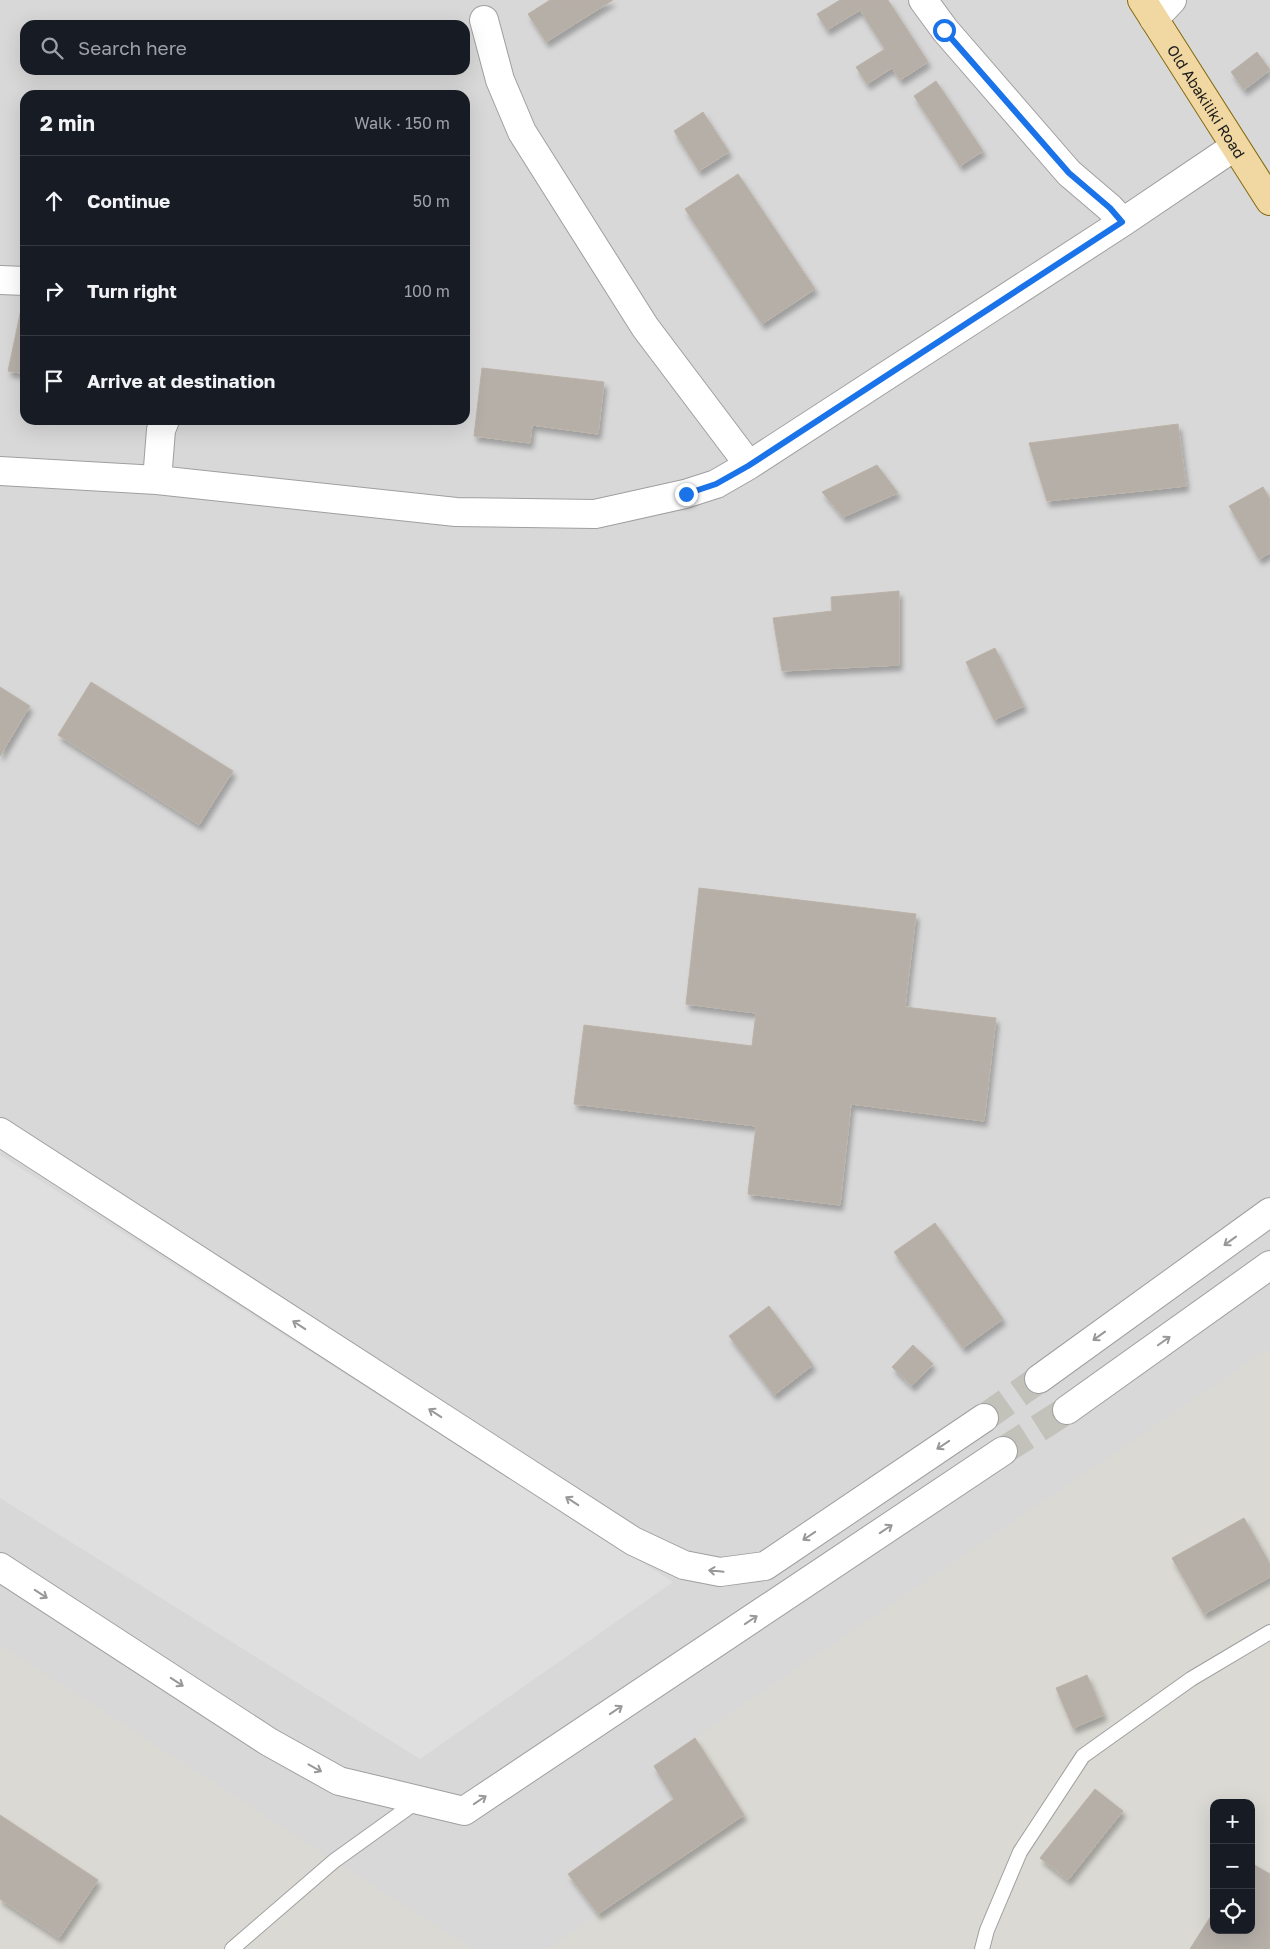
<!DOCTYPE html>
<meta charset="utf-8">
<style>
:root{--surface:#171b24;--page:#20242c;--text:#f1f3f6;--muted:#9ea1a6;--line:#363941}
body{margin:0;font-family:"Golos Text",sans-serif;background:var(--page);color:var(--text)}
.controls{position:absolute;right:15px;bottom:15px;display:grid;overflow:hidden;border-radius:10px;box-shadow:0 5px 20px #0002}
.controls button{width:45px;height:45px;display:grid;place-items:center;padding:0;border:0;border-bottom:1px solid var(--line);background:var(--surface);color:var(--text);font:25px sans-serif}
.stop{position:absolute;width:15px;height:15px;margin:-11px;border:4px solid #1a73e8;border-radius:50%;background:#fff}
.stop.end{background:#1a73e8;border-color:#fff;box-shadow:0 1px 5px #0008}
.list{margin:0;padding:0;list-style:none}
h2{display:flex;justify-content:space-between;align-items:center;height:65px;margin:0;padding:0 20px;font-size:21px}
h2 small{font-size:16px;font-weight:400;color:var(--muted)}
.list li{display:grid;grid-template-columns:32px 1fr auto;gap:15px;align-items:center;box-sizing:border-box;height:90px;padding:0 20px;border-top:1px solid var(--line)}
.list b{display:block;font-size:19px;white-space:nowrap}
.list em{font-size:16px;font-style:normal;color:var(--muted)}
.icon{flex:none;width:28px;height:28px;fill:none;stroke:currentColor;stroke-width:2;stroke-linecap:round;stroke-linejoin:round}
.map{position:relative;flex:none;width:1270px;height:1949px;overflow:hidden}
.search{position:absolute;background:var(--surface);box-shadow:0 5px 20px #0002;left:20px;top:20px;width:450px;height:55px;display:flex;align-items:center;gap:12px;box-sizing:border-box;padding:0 18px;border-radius:15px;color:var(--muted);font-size:19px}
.panel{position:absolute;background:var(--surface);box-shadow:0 5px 20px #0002;left:20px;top:90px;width:450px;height:335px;border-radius:15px}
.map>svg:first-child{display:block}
.residential{fill:#d9d8d8;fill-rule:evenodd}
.airport{fill:#dad9d3;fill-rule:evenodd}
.parking{fill:#dfdfdf}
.building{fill:#b5afa8;stroke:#bcb2a6;filter:url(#shadow)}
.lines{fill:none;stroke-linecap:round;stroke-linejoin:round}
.tertiary-tunnel{stroke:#c2c1ba;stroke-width:28;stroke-dasharray:28 14;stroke-linecap:butt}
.service-casing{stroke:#9f9f9f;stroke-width:16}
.minor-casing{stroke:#9f9f9f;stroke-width:30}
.tertiary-casing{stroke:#9f9f9f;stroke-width:30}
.primary-casing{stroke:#836b0f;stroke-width:30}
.service{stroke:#fff;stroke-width:14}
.minor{stroke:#fff;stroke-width:28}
.tertiary{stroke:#fff;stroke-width:28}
.primary{stroke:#f1d8a2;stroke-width:28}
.oneway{stroke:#989898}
.route{stroke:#1a73e8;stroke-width:6}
.labels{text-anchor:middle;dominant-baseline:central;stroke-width:4;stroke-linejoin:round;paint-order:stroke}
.street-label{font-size:15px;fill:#1b1b1b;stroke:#fff}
</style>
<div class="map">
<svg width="1270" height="1949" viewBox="0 0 1270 1949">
<defs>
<filter id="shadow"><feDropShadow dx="3" dy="5.5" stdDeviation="2.5" flood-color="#0004"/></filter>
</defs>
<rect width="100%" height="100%" fill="#eceae2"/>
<path class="residential" d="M0 0H1270V1949H0ZM25 25H465V70H25ZM25 95H465V420H25ZM1214 1803H1251V1930H1214Z"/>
<path class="airport" d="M1270 1348V1949H547L743 1815 695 1738ZM1214 1803H1251V1930H1214Z
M0 1645 334 1861 472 1949H0Z"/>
<path class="parking" d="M0 1155 673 1582 420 1759 0 1498Z"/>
<path class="building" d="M550 0H613L546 42 528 14Z
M840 0H888L928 62 900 80 892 68 867 84 856 67 885 49 860 10 827 30 817 14Z
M1257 52 1270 70 1244 90 1231 72Z
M936 81 983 151 960 166 914 96Z
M703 112 729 152 699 171 674 131Z
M738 174 815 289 762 324 685 209Z
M23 300H25V374L8 371Z
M482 368 604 382 598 434 532 425 530 443 474 436Z
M1178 424 1186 486 1047 501 1029 443Z
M877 465 898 493 843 517 822 492Z
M1263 487 1270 499V553L1259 559 1229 506Z
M899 591V665L782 671 773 618 832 611 831 597Z
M995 648 1024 706 994 720 966 662Z
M91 682 233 771 199 825 58 735Z
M0 687 30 706 0 756Z
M699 888 916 914 905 1007 996 1018 984 1121 851 1104 840 1205 748 1194 756 1126 574 1104 584 1025 752 1046 756 1013 686 1004Z
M935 1223 1003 1319 963 1348 894 1252Z
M769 1306 813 1365 774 1395 729 1336Z
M913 1345 933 1364 912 1386 892 1367Z
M1244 1518 1270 1564V1577L1204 1614 1172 1558Z
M1087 1675 1104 1715 1073 1728 1056 1688Z
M695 1738 744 1815 598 1914 568 1874 674 1799 654 1766Z
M1095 1789 1123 1811 1068 1880 1040 1858Z
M0 1815 98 1880 59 1938 0 1899Z
M1251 1863 1270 1874V1949H1190L1214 1911V1930H1251Z"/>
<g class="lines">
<path class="tertiary-tunnel" d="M984 1418 1039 1379
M1003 1451 1067 1410"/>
<defs>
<path id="service" d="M232 1949 334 1861 419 1800
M982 1949 987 1930 1020 1852 1083 1756 1191 1679 1270 1632"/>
<path id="minor" d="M923 0 945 30 1069 173 1110 208 1123 222
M1154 19 1172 0
M484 20 500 80 522 132 645 327 749 465
M0 280 25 281
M0 471 157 480 456 512 595 514 685 494 716 484 749 465 1123 222 1234 147
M157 480 161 430 165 420"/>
<path id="tertiary" d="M0 1132 633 1541 684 1565 720 1572 765 1566 984 1418
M1039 1379 1270 1212
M1067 1410 1270 1265
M0 1567 269 1742 339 1781 464 1811 1003 1451"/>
<g id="primary">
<path id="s1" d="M1142 0 1270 201"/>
</g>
</defs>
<use href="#service" class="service-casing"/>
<use href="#minor" class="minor-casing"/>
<use href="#tertiary" class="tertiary-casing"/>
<use href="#primary" class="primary-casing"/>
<use href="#service" class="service"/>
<use href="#minor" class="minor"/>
<use href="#tertiary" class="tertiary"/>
<use href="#primary" class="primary"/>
</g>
<defs><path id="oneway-shaft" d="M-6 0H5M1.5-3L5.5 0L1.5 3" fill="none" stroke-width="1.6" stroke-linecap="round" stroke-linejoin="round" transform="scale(1.25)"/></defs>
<g class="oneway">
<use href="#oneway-shaft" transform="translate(1230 1241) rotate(144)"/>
<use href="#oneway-shaft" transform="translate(299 1325) rotate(-147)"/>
<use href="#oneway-shaft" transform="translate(1099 1336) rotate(144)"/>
<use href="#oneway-shaft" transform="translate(1164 1341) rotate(-35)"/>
<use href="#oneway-shaft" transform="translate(435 1413) rotate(-147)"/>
<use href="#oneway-shaft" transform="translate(943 1445) rotate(146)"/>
<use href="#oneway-shaft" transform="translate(572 1501) rotate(-147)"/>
<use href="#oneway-shaft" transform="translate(886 1529) rotate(-34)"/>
<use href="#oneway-shaft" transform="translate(809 1536) rotate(146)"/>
<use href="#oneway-shaft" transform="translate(716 1571) rotate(-174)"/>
<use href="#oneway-shaft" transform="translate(41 1594) rotate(33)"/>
<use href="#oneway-shaft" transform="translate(751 1620) rotate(-34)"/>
<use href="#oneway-shaft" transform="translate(177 1682) rotate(33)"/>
<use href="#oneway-shaft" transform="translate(616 1710) rotate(-34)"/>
<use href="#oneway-shaft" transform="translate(315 1768) rotate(29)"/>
<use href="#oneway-shaft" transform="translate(480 1800) rotate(-34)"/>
</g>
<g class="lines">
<path class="route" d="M686 494 716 484 748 466 1122 222 1110 208 1069 173 944 30"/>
</g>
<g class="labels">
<g class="street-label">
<text stroke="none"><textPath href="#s1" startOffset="120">Old Abakiliki Road</textPath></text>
</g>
</g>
</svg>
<div class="controls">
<button>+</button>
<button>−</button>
<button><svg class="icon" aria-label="locate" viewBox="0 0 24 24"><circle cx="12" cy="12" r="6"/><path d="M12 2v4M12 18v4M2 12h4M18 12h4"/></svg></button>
</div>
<div class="stop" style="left:944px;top:30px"></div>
<div class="stop end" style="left:686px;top:494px"></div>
<div class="search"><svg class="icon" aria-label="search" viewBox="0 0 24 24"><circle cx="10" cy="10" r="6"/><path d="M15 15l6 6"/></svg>Search here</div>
<section class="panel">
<h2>2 min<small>Walk · 150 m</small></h2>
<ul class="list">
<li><svg class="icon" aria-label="ahead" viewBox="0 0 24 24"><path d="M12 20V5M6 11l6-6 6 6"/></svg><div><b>Continue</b></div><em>50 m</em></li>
<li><svg class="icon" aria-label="right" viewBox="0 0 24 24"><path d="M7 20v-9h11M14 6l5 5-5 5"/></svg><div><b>Turn right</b></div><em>100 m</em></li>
<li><svg class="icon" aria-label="arrive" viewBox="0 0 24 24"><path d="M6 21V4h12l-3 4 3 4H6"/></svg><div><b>Arrive at destination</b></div></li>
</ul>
</section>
</div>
